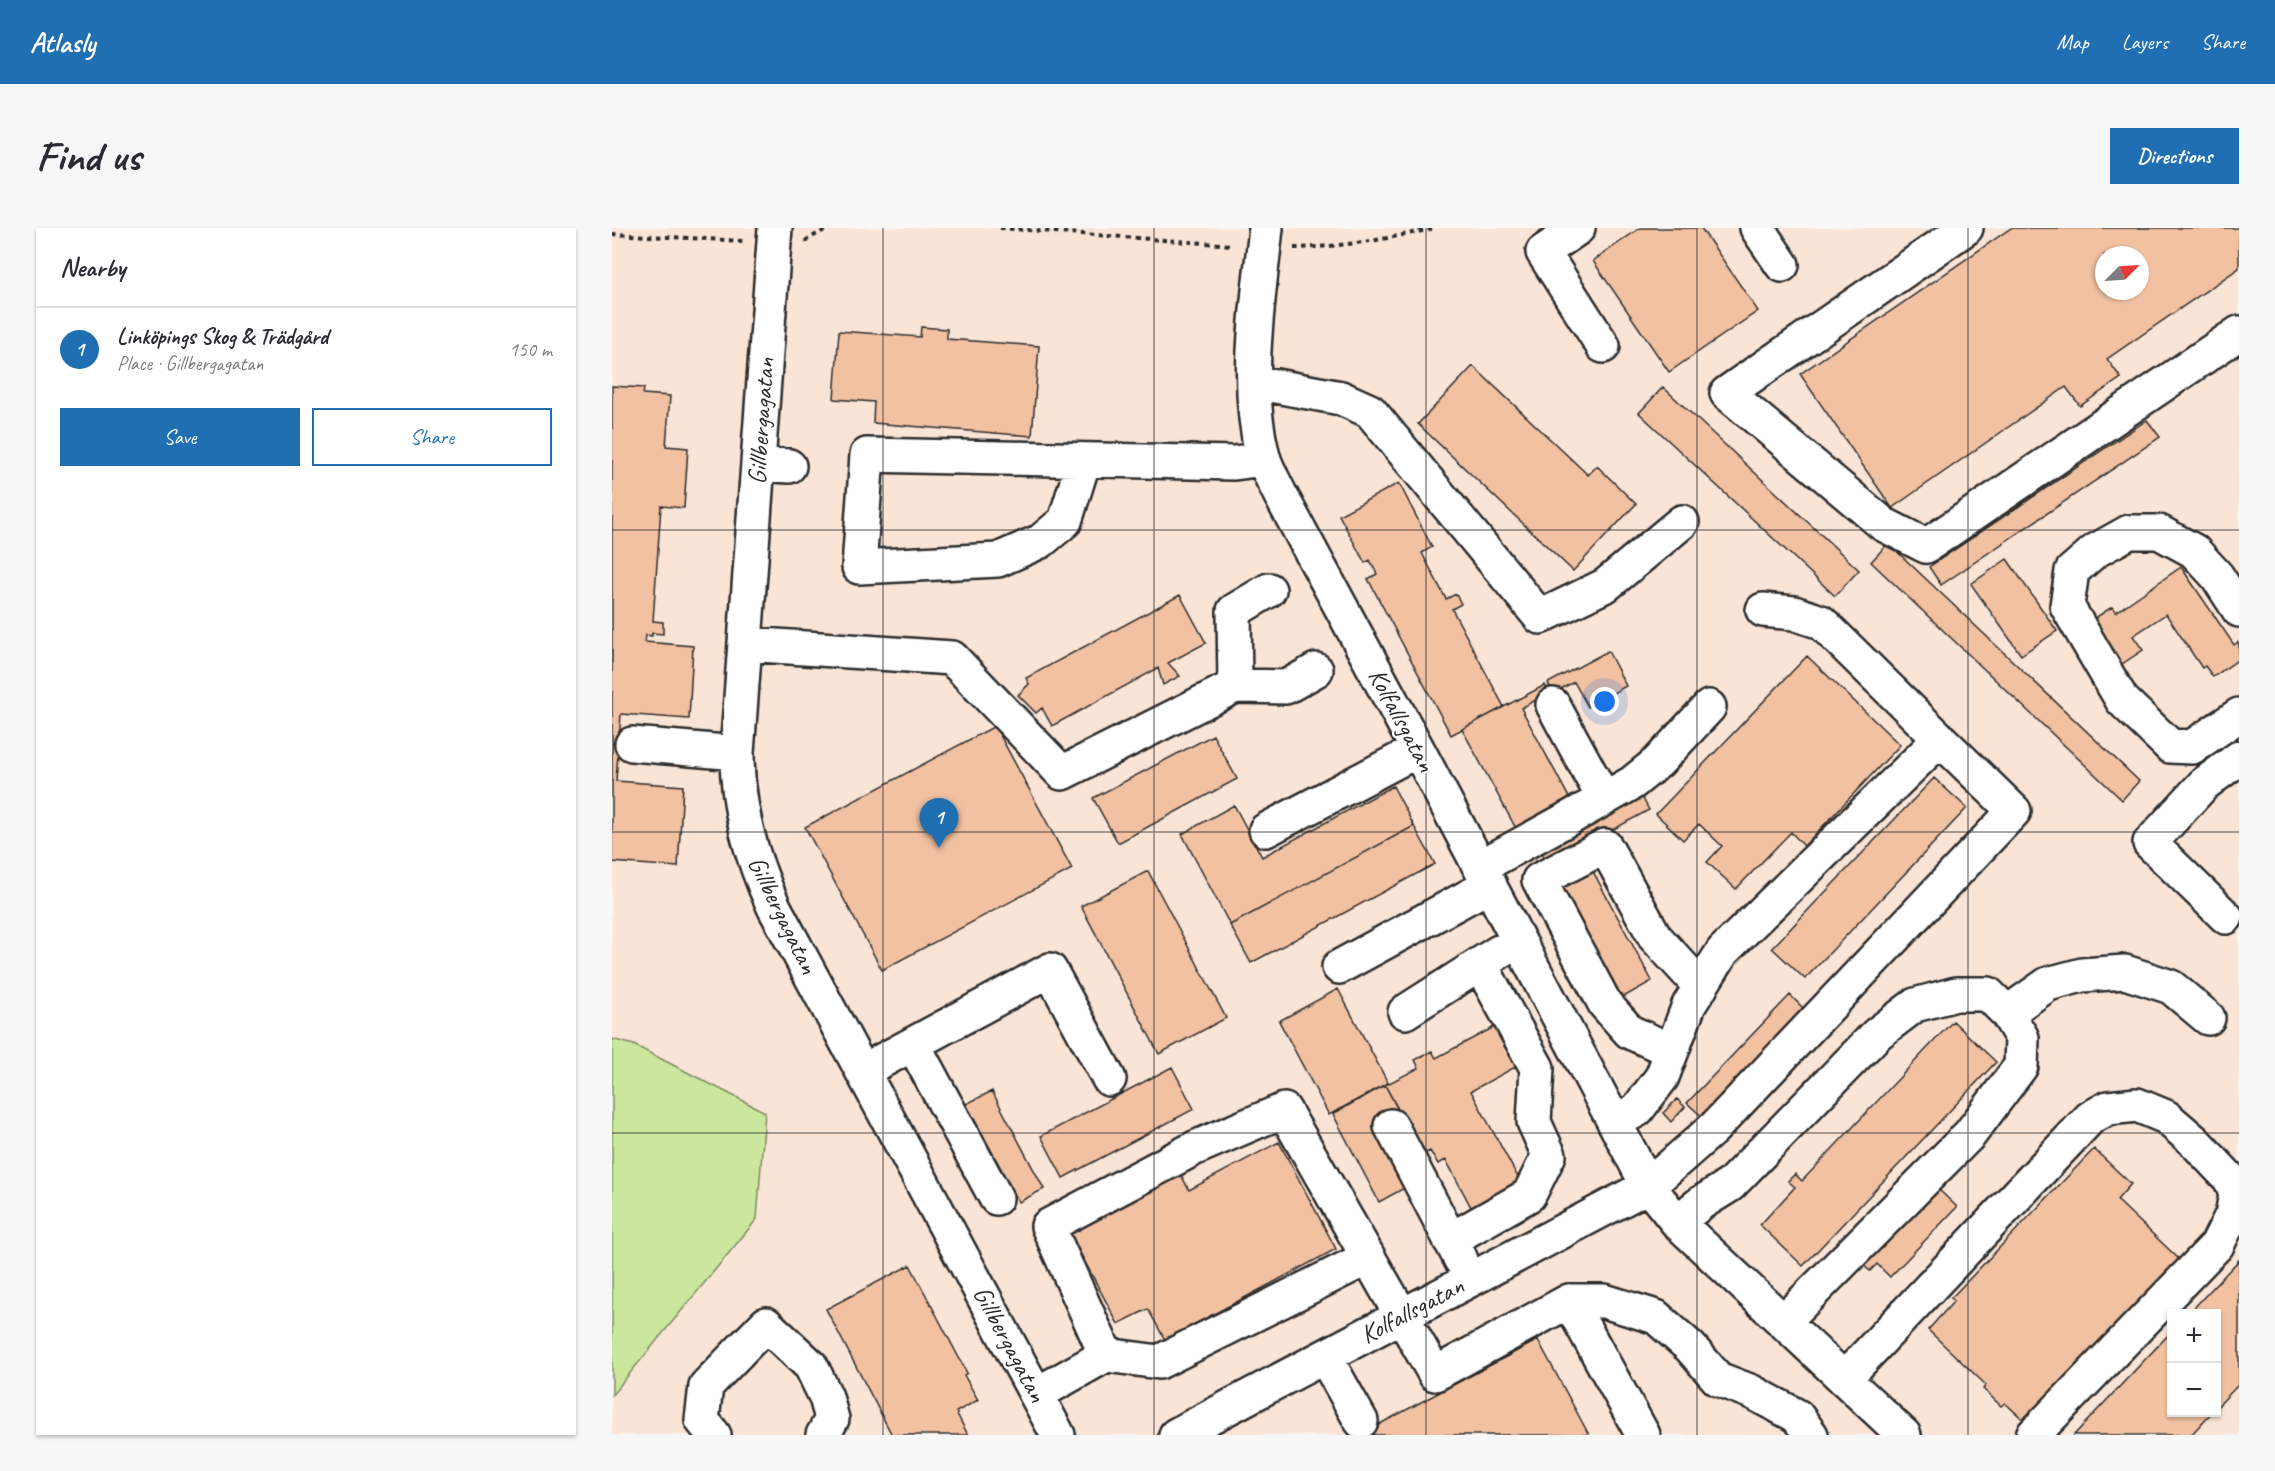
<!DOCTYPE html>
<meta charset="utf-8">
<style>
:root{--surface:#fff;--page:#f7f7f7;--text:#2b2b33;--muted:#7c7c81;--line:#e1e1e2;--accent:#1f6fb2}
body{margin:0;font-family:Caveat,sans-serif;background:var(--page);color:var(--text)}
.controls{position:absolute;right:18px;bottom:18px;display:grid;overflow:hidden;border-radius:0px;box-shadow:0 2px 4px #0004}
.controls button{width:54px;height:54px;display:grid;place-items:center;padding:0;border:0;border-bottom:2px solid var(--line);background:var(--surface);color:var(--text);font:30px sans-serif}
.compass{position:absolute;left:1483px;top:18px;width:54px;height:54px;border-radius:50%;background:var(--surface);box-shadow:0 2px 4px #0004;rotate:66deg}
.you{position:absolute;left:993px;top:474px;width:21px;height:21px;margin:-15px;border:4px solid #fff;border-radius:50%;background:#1a73e8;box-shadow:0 0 0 9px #1a73e833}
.badge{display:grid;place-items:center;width:39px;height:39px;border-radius:50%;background:var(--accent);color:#fff;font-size:20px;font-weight:700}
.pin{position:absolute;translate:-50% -50px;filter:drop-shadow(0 2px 3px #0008)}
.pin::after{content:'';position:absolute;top:32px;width:21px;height:18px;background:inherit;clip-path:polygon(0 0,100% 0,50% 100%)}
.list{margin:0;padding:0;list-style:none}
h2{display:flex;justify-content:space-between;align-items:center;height:78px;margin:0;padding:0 24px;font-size:26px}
h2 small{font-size:20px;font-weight:400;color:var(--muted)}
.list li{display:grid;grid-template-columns:39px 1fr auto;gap:18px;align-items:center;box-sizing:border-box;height:84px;padding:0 24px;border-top:2px solid var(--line)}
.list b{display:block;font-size:22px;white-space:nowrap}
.list p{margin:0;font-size:20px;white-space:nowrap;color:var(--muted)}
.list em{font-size:20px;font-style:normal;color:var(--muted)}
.actions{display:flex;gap:12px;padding:18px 24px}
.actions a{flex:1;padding:14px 0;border:2px solid var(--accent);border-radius:0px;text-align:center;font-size:21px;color:var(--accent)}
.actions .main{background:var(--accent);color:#fff}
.map{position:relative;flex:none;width:1627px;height:1207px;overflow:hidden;border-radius:0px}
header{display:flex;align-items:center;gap:36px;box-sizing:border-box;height:84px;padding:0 30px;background:var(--accent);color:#fff}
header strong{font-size:28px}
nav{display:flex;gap:33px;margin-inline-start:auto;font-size:21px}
.intro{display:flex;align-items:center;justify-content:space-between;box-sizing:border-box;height:144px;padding:0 36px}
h1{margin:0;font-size:42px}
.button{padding:15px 27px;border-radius:0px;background:var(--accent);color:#fff;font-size:21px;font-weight:700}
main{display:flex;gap:36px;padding:0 36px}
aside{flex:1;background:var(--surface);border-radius:0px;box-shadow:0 2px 4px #0004}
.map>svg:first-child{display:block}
.built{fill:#f9e4d6;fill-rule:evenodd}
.green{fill:#cbe69d;stroke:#7b8864;stroke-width:1.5}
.building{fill:#f2c1a2;stroke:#2b2b2b;stroke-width:1.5;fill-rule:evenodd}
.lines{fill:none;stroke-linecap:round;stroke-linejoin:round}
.minor-casing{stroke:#2b2b2b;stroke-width:38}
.path{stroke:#2b2b2b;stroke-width:4;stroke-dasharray:4.5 4.5;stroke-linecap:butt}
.minor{stroke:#fff;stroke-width:33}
.grid{fill:none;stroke:#2b2b2b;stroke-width:1.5;stroke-opacity:0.55}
.labels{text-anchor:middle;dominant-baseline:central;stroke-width:4.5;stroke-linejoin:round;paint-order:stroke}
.street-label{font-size:26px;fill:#2b2b2b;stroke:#fff}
</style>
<header>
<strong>Atlasly</strong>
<nav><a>Map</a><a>Layers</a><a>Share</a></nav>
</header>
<div class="intro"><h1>Find us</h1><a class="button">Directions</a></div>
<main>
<aside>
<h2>Nearby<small></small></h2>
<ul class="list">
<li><span class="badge">1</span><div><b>Linköpings Skog &amp; Trädgård</b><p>Place · Gillbergagatan</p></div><em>150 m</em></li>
</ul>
<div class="actions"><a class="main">Save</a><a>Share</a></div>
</aside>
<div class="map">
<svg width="1627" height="1207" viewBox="0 0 1627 1207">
<rect width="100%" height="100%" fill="#fcf3ec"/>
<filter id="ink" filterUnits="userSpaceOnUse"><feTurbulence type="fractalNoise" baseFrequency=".0167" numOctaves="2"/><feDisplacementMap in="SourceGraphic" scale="12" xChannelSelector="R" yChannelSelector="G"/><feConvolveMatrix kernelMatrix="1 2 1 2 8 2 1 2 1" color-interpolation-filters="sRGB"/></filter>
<g filter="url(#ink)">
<path class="built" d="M0 0H1627V1207H0V1167L145 991 22 817 0 811ZM1492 27H1528V63H1492ZM1560 1086H1604V1184H1560Z"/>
<path class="green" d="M0 811 22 817 153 884 145 991 0 1167Z"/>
<path class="building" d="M1028 0H1089L1146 83 1057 144 981 33Z
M1399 0H1627V40L1495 131 1509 150 1468 178 1454 159 1280 280 1188 146ZM1492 27H1528V63H1492Z
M309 99 335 101V111L427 118 420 208 261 195 262 174 222 171 227 103 308 109Z
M861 138 976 247 985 238 1024 276 961 343 806 196Z
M0 158 32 160 31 166 58 168 54 218 76 220 72 280 49 278 41 393 51 394V406L40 405V408L34 407 33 414 81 418 77 491 9 486 4 553 71 558 66 639 0 634Z
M1051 159 1247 342 1223 368 1027 185Z
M1535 192 1548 209 1329 357 1317 339Z
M787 255 820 319 810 325 834 371 844 366 849 376 840 381 892 479 839 507 756 351 765 346 758 332 753 335 727 287Z
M1276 315 1527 553 1510 572 1259 334Z
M1395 331 1445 403 1409 427 1359 356Z
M1569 339 1622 417 1626 414 1627 416V431L1601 449 1593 438 1590 440 1554 386 1521 408 1531 422 1510 436 1480 392 1500 379 1504 384Z
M568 367 594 415 556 435 568 448 551 457 546 440 440 498 430 480 424 485 406 467 417 456 414 450Z
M996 423 1014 458 976 479 962 454 941 465 936 455Z
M1195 428 1288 517 1192 618 1179 604 1124 661 1095 634 1110 618 1087 596 1071 612 1044 586Z
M933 457 937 465 909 480 961 577 907 606 850 501Z
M383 498 460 641 270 742 193 599Z
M601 507 625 551 506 615 481 570Z
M1322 550 1355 580 1193 751 1160 720Z
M781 558 802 598 618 697 570 606 622 577 650 629Z
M1029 567 1037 582 936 637 928 621Z
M802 598 823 636 639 735 618 697Z
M977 636 1040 753 1008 771 944 654Z
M536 643 614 790 547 826 469 678Z
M726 761 776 855 717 887 667 793Z
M1178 767 1198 787 1096 894 1075 875Z
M1341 793 1384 834 1191 1038 1148 997 1183 959 1176 953 1183 946 1190 953Z
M886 797 907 837 859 863 909 955 860 981 834 932 826 936 818 923 810 927 773 857 807 840 803 832 820 823 824 830Z
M560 839 582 881 451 950 429 908Z
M773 857 786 881 762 894 796 958 767 974 721 886Z
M380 863 432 961 407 974 354 876Z
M1065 871 1073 879 1059 894 1051 885Z
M667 914 724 1021 553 1112 536 1081 506 1096 456 1002 567 943 577 962Z
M1482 921 1519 956 1505 972 1568 1032 1416 1196 1393 1175 1389 1178 1371 1161 1374 1157 1316 1102 1342 1073 1339 1070 1341 1068Z
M1323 958 1345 979 1278 1049 1265 1036 1258 1043 1250 1036Z
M1627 1032V1156L1604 1180V1086H1576Z
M298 1037 355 1145 352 1147 366 1172 344 1184 356 1207H280L214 1081Z
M1560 1103V1184H1600L1579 1207H1462Z
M926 1112 977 1207H747Z"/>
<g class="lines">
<defs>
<path id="minor" d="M163 0 125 525C125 579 139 630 162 679L446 1207
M654 0C646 75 632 155 651 229 655 241 662 254 668 266L806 522 1036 958 1065 994 1292 1207
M966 0 931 24 991 118
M1145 0 1170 37
M1354 0 1115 165 1271 296 1314 318 1627 105
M642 154 729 170 758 183 928 389 994 357 1070 294
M472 232 453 293 429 313 386 332 247 339 255 227 622 235 652 231
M146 236 177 238
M1151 382 1182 385 1209 394 1328 511
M1627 382 1605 348 1582 323 1547 304H1517L1483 323 1460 343 1455 378 1510 472 1558 518 1580 519 1627 487
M134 416 340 430 450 545 623 458 674 459 704 442
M623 458 622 383 657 362
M20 516 125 525
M992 571 1020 555 1046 534 1097 479
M654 602 806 522
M868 639 992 571 941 477
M1614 689 1538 615 1592 556 1627 530
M727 739 878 657
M793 784 887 724
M1395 785 1436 756 1470 747 1513 744 1559 759 1596 790
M301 816 384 970
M1060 823 1018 804 993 776 927 652 993 618 1043 709 1089 759
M251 843 438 742 497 851
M779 898 849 1032
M1065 994 1089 975 1118 957 1265 806 1303 777 1344 766H1376L1395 785 1410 810 1409 838 1358 906 1171 1094
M838 1012 917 967 937 927 922 894 925 840 868 736
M957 1073H992L1044 1089 1078 1119 1106 1151 1140 1164 1185 1188 1199 1207
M494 1127 436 998 583 920 672 882 823 1146 957 1073 1031 1207
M713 1129 749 1193
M1232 1151 1478 890 1496 880 1525 877 1554 889 1583 914 1619 952 1624 967 1620 987 1605 1017 1421 1207
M425 1166 494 1127 547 1134 755 1030
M102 1207 90 1192 94 1158 154 1096 199 1138 214 1169 220 1191 211 1207
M564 1207 1036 958 1102 900 1402 583 1328 511 1111 723 1077 777 1050 849 1025 882 1002 894"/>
</defs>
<use href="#minor" class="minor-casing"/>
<path class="path" d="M388 0 620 17
M0 6 131 13
M193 13 216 0
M682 20C730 19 776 11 823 0"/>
<use href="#minor" class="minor"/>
</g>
</g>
<path class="grid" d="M271 0V1207M542 0V1207M814 0V1207M1085 0V1207M1356 0V1207M0 302H1627M0 604H1627M0 905H1627"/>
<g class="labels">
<g class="street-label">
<text transform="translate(149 193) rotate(-86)">Gillbergagatan</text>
<text transform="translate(790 492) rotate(62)">Kolfallsgatan</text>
<text transform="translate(171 687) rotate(64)">Gillbergagatan</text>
<text transform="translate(800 1082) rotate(-28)">Kolfallsgatan</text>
<text transform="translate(398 1116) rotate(62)">Gillbergagatan</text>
</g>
</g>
</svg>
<div class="controls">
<button>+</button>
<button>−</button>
</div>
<svg class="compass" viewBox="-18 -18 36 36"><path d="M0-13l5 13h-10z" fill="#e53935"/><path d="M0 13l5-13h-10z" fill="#7c7c81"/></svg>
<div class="you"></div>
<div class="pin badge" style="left:327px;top:620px">1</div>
</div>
</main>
